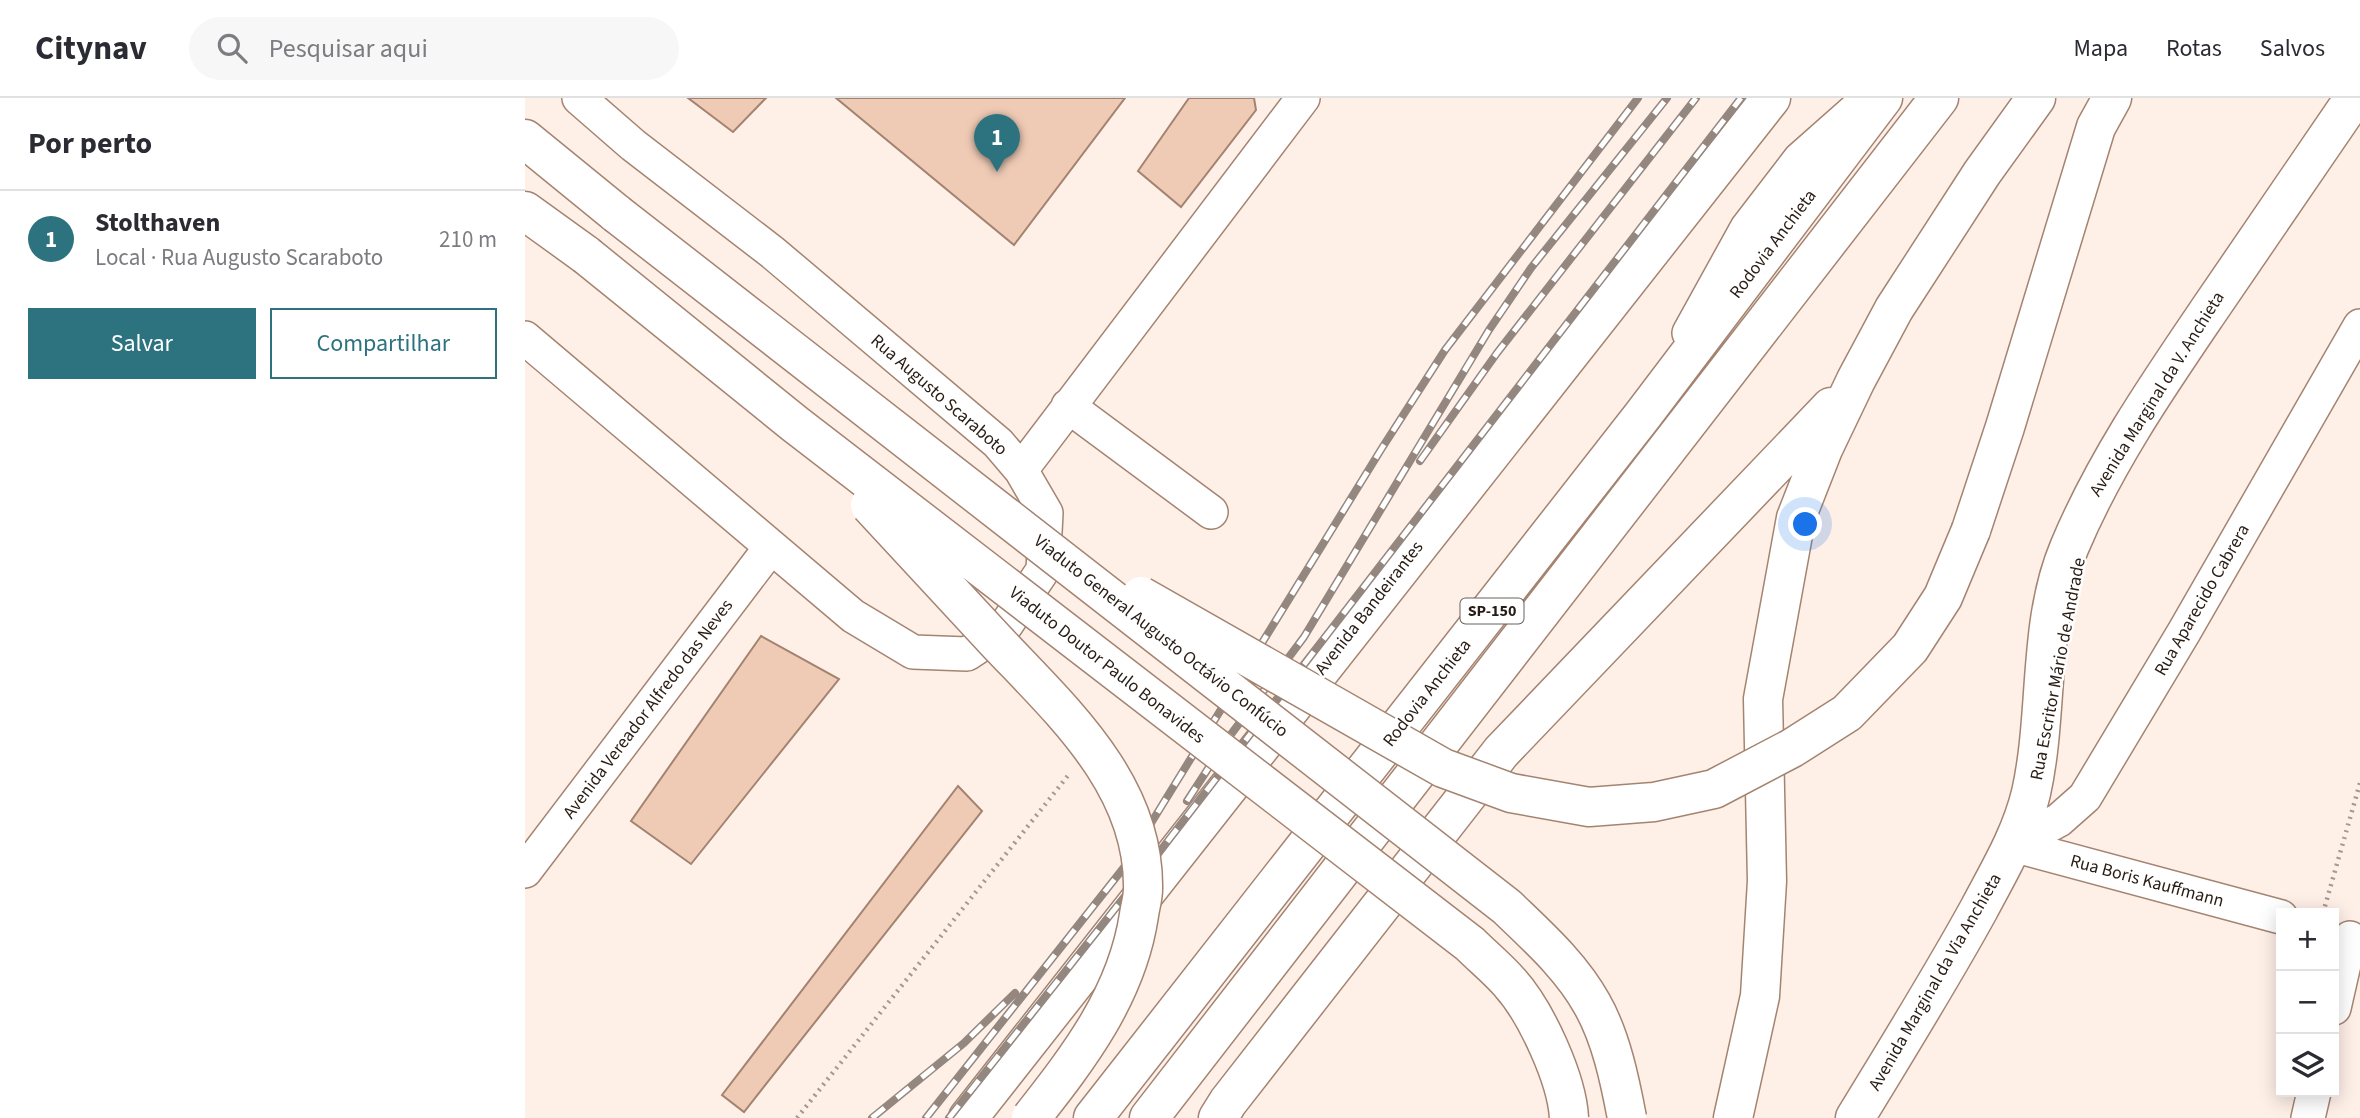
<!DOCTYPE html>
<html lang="pt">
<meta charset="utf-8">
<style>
:root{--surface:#fff;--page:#f7f7f7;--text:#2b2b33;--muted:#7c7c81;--line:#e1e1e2;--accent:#2c737f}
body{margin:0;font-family:"Source Sans 3",sans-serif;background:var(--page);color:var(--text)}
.controls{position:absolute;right:21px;bottom:21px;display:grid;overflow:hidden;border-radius:0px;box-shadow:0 4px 18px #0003}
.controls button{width:63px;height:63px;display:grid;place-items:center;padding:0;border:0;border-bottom:2px solid var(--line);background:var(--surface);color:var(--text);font:35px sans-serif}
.you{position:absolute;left:1281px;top:427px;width:24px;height:24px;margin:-18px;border:5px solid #fff;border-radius:50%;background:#1a73e8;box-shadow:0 0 0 10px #1a73e833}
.badge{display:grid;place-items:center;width:46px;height:46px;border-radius:50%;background:var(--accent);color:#fff;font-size:23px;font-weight:700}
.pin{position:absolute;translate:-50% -58px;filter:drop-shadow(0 2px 4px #0008)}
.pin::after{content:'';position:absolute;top:37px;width:24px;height:21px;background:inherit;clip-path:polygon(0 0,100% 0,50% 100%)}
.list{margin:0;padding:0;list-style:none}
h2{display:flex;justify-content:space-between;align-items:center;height:91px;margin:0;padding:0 28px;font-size:30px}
h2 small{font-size:23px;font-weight:400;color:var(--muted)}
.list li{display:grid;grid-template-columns:46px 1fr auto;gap:21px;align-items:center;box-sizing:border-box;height:98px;padding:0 28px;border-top:2px solid var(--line)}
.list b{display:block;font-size:26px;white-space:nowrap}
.list p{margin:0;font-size:23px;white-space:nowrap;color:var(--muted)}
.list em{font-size:23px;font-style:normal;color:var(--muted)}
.actions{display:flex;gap:14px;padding:21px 28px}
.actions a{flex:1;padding:16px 0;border:2px solid var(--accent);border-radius:0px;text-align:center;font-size:24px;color:var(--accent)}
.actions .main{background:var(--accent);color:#fff}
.icon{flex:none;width:38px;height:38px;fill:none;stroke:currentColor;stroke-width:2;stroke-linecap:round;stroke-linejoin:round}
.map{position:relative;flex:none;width:1835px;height:1020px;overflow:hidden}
header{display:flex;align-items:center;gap:42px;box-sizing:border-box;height:98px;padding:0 35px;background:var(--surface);border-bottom:2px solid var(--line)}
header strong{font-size:33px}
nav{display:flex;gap:38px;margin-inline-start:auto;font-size:24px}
.search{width:490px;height:63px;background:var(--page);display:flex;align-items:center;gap:18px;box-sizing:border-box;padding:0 24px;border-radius:38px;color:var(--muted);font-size:26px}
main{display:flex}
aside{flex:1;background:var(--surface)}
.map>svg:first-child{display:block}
.building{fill:#efcbb6;stroke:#a38370;stroke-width:2}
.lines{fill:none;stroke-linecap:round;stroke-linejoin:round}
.minor-casing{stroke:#a48471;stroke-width:36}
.major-casing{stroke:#a48471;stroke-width:41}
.highway-casing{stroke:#a48471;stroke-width:41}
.path{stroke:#a69890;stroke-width:4.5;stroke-dasharray:2 5;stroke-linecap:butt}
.minor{stroke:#fff;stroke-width:33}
.major{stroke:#fff;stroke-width:38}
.highway{stroke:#fff;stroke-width:38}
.rail-casing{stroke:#94877f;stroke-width:8}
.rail{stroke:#fff;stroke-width:5;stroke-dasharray:16;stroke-linecap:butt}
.major-bridge-casing{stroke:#a48471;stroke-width:41;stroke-linecap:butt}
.major-bridge{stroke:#fff;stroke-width:38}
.labels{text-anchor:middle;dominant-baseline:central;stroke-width:5;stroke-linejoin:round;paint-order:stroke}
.shield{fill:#fff;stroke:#68605a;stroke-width:2}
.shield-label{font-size:16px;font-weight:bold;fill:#281c14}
.street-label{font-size:18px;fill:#281c14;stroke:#fff}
</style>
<header>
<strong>Citynav</strong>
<div class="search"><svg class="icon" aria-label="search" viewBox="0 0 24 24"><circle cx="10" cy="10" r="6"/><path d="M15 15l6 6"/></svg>Pesquisar aqui</div>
<nav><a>Mapa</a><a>Rotas</a><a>Salvos</a></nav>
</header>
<main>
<aside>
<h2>Por perto<small></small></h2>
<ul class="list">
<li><span class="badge">1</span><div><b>Stolthaven</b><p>Local · Rua Augusto Scaraboto</p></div><em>210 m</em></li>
</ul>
<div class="actions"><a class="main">Salvar</a><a>Compartilhar</a></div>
</aside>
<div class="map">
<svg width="1835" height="1020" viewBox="0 0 1835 1020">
<rect width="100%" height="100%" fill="#feefe7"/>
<path class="building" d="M163 0H241L208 34Z
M311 0H600L489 147Z
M664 0H729L731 12 656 109 613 73Z
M236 538 314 581 166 766 106 723Z
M433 688 457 713 219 1014 197 997Z"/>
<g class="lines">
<defs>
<path id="minor" d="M1164 235 1222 130 1275 61 1344 0
M0 240 328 518 388 554 442 556 477 533 518 472 521 415 496 372 473 345 247 154 108 47 54 0
M543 308 686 414
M496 372 778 0
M1488 747 1534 722 1560 699 1659 534 1835 228
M1488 747 1756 819
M0 773 246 449
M1809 910 1825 840
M1783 1020 1789 994"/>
<path id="major" d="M0 41 92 116
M0 113 61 157
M1446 432 1480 329 1571 29 1587 0
M443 1020 1246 0
M693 1020 703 1004 976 654 1306 309
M1208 1020 1235 898 1242 783 1238 601 1271 420 1298 351 1331 282 1369 211 1457 75 1511 0
M1330 1020C1372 951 1415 882 1454 811 1474 773 1496 737 1506 695 1524 615 1512 526 1544 450 1579 366 1631 290 1682 215 1731 144 1780 72 1829 0"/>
<path id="highway" d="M568 1020 1118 317 1358 0
M624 1020 1414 0"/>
</defs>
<use href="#minor" class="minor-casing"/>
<use href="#major" class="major-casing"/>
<use href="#highway" class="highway-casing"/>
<path class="path" d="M1798 815 1835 685
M272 1020 545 675"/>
<use href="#minor" class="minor"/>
<use href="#major" class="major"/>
<use href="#highway" class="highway"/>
<defs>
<path id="rail" d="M895 363 972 255 1171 0
M662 703 701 643 779 539 964 232 1006 170 1142 0
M599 769 857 350 920 252 1113 0
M347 1020 439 945 490 895
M401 1020 604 763
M424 1020 612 783 1216 0"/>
</defs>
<use href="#rail" class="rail-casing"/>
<use href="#rail" class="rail"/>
<defs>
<path id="major-bridge" d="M92 116 982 809C1013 839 1046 868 1067 906 1086 939 1095 983 1102 1020
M61 157 270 326 945 846C958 859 973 871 985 885 1011 914 1042 981 1044 1020
M345 407C387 452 429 498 471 543 537 613 620 687 618 791 618 800 615 809 614 817 602 897 554 959 506 1020
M616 498 918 670 986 695 1064 709 1129 704 1189 691 1267 650 1322 615 1385 550 1418 499 1446 432"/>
</defs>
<use href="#major-bridge" class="major-bridge-casing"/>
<use href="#major-bridge" class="major-bridge"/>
</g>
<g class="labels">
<rect class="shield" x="935.5" y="500.5" width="63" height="25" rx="5"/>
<g class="shield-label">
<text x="967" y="513">SP-150</text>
</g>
<g class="street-label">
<text transform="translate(1248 146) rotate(-53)">Rodovia Anchieta</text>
<text transform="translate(1632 296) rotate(-58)">Avenida Marginal da V. Anchieta</text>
<text transform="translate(414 297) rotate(41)">Rua Augusto Scaraboto</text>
<text transform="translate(1677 502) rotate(-60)">Rua Aparecido Cabrera</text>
<text transform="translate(844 510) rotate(-52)">Avenida Bandeirantes</text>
<text transform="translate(636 538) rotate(38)">Viaduto General Augusto Octávio Confúcio</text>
<text transform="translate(582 567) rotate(38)">Viaduto Doutor Paulo Bonavides</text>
<text transform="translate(1533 571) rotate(-79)">Rua Escritor Mário de Andrade</text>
<text transform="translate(902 595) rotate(-52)">Rodovia Anchieta</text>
<text transform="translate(123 611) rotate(-53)">Avenida Vereador Alfredo das Neves</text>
<text transform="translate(1622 783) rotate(15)">Rua Boris Kauffmann</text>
<text transform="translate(1410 884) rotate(-60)">Avenida Marginal da Via Anchieta</text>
</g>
</g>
</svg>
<div class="controls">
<button>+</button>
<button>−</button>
<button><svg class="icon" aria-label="layers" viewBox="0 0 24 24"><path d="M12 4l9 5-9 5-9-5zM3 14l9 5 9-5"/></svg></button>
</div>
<div class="you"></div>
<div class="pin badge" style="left:472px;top:74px">1</div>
</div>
</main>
